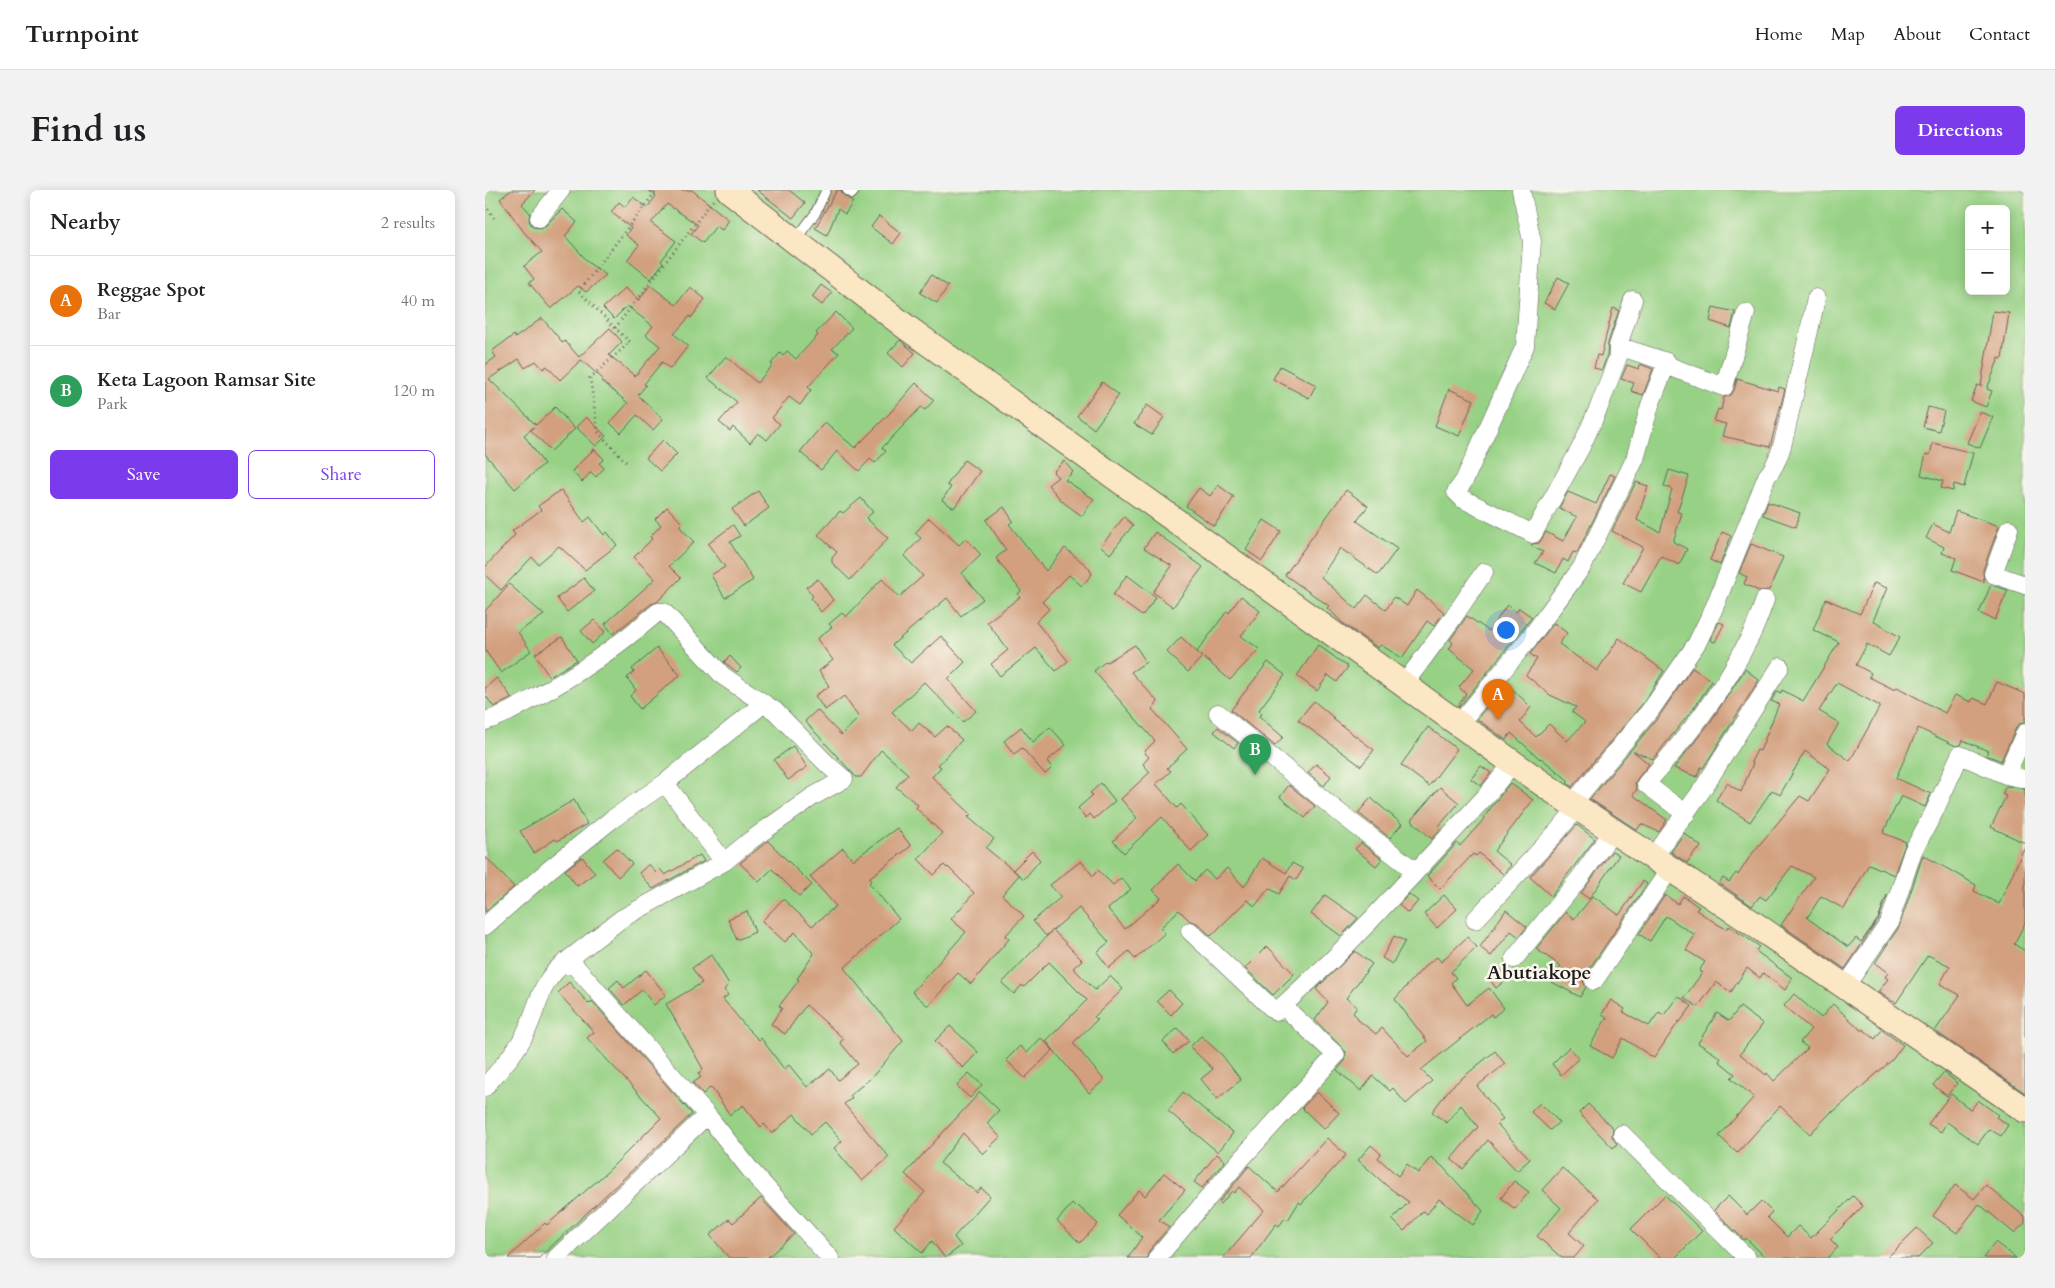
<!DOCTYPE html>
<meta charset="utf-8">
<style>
:root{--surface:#fff;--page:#f2f2f2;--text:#202124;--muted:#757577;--line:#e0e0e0;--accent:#7c3aed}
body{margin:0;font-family:Cardo,serif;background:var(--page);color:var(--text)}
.controls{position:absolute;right:15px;top:15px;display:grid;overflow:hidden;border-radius:8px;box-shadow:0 2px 12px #0003}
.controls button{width:45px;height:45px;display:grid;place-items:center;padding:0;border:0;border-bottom:1px solid var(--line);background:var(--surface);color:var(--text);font:25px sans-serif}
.you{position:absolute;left:1020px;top:439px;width:18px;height:18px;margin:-12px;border:4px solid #fff;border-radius:50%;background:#1a73e8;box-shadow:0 0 0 8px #1a73e833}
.badge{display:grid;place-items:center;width:32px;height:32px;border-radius:50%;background:var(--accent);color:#fff;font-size:16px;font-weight:700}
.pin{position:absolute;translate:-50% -41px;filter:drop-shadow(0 1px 2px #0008)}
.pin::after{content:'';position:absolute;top:26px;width:18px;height:15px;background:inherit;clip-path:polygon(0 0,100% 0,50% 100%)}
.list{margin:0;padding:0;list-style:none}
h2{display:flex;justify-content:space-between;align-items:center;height:65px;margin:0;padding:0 20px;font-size:21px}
h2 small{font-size:16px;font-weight:400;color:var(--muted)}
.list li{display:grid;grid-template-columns:32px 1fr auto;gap:15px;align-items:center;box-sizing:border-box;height:90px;padding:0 20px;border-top:1px solid var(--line)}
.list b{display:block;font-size:19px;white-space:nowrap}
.list p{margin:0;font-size:16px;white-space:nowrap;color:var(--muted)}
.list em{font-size:16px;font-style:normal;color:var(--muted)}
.actions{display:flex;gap:10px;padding:15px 20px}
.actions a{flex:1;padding:11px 0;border:1px solid var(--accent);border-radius:8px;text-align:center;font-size:18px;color:var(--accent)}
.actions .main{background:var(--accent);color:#fff}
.map{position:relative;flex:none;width:1540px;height:1068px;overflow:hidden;border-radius:8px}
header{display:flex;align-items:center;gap:30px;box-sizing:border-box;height:70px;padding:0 25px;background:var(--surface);border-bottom:1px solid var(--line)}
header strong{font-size:24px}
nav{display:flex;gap:28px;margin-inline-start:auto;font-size:18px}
.intro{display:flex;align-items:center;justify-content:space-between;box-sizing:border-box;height:120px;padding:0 30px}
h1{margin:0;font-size:35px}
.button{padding:12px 22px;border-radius:8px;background:var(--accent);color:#fff;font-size:18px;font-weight:700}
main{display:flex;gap:30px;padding:0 30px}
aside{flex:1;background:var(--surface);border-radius:8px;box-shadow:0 2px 12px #0003}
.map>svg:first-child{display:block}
.green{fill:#97d185;stroke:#5a7650;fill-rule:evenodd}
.building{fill:#d2a07f;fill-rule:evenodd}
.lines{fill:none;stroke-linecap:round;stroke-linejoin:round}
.lane-casing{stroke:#66635a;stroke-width:11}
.street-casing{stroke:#66635a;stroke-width:19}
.secondary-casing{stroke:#66635a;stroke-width:27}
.path{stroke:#66635a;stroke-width:3;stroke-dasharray:1 4;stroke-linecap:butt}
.lane{stroke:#fff;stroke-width:9}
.street{stroke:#fff;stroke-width:18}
.secondary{stroke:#fbe7c3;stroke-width:25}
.labels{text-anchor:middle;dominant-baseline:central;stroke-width:5;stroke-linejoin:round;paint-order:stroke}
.quarter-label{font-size:20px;font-weight:bold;fill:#1c1c1c;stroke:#fbf7ec}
</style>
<header>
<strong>Turnpoint</strong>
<nav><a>Home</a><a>Map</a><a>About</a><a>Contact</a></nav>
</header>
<div class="intro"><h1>Find us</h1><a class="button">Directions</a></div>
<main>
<aside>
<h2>Nearby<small>2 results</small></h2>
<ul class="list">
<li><span class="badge" style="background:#e8710a">A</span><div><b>Reggae Spot</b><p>Bar</p></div><em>40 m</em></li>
<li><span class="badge" style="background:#2e9e5b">B</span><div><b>Keta Lagoon Ramsar Site</b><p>Park</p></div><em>120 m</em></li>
</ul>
<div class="actions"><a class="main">Save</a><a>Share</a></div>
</aside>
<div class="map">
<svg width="1540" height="1068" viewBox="0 0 1540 1068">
<rect width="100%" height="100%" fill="#fbf7ec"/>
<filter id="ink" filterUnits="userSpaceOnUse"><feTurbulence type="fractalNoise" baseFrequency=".02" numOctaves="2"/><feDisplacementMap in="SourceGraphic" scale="10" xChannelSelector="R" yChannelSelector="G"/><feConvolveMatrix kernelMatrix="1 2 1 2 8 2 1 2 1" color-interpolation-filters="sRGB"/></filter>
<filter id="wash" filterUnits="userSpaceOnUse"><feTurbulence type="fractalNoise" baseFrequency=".0096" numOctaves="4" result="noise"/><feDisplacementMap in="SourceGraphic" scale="20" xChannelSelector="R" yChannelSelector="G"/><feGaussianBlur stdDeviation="1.12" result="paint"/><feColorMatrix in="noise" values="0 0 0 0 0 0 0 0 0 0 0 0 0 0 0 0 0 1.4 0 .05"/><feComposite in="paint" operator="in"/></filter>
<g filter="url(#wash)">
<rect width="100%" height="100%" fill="#f0e8cd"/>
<path class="green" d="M0 0H1540V1068H0ZM1484 19H1521V101H1484Z"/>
<g id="blocks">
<path class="building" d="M26 0H50L37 14 45 23 44 31 48 37 58 38 77 19 92 32 80 46 105 74 121 85 101 102 93 96 66 119 44 93 49 89 39 76 57 62 39 42 15 9Z
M163 0H207L244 30 237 40 231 36 218 53 206 44 213 35 182 14 166 33 191 51 176 71 178 73 166 89 142 70 154 55 141 45 146 38 126 22 134 12 140 17 148 7 162 18 171 6Z
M272 0H304L320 13 308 28Z
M352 0H356L358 5 368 12 360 24 353 19 342 45 330 38Z
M394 26 416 43 408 54 386 37Z
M446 85 463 96 452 113 435 103Z
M1073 87 1084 93 1070 119 1059 113Z
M165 95 191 115 205 97 220 109 206 128 205 126 189 144 203 156 185 179 177 172 159 194 161 195 153 205 178 229 168 240 152 225 136 243 125 233 143 213 116 191 118 189 96 170 75 190 62 176 58 179 51 171 40 178 34 169 4 189 51 235 70 217 90 239 66 261 46 240 49 237 39 245 59 274 30 299 0 264V175L11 167 7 161 29 145 30 148 57 128 78 153 80 151 94 167 125 138 137 152 124 165 150 186 175 156 161 145 168 136 142 116 129 129 118 118 140 98 154 110Z
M336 95 347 103 337 115 327 107Z
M1228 117 1250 122 1246 138 1225 131Z
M1128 118 1134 120 1123 153 1122 165 1117 180 1109 178 1112 165 1116 166Z
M1508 121 1524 123 1517 169 1514 168 1502 199 1507 201 1501 217 1486 211 1492 195 1496 196Z
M351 122 367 138 347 159 354 163 323 197 326 200 315 215 304 207 287 228 295 234 282 250 273 243 265 253 248 237 245 241 234 232 252 212 223 188 241 166 272 193 288 175 286 174 295 163 298 166 302 161 311 169 333 145 331 143Z
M415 150 430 163 418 177 403 163Z
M1155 174 1168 179 1158 205 1146 201 1149 193 1136 189 1142 175 1154 179Z
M795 176 831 195 824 208 788 189Z
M1252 189 1293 201 1294 197 1300 199 1285 257 1237 246 1241 234 1229 231 1233 219 1236 220 1239 207 1246 205 1249 200Z
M617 192 634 205 609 239 592 226Z
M431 193 449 210 440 220 436 217 397 258 401 261 390 273 385 269 374 281 352 261 336 280 315 262 340 232 370 258 404 224Z
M964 199 989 210 974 246 950 236Z
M662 215 679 227 667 245 649 234Z
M1443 217 1459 221 1454 241 1438 237Z
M1495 222 1508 227 1495 258 1482 253Z
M101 227 121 246 111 256 91 237Z
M178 250 192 264 175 281 161 268Z
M1448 253 1488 263 1479 297 1469 294 1468 301 1456 298 1458 291 1436 285 1441 264 1445 265Z
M109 259 119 269 114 273 119 278 111 287 106 282 97 292 87 281Z
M479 270 495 281 469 318 457 310 466 297 462 295Z
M579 271 588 282 580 290 609 309 597 326 578 312 563 295 573 287 568 282Z
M1184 280 1204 286 1192 322 1197 323 1188 352 1202 359 1194 375 1176 366 1156 402 1138 393 1158 357 1127 341 1151 292 1163 296 1152 330 1175 342 1187 299 1179 296Z
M1125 284 1130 286 1092 363 1088 362 1083 372 1078 369 1071 383 1050 373 1058 362 1046 356 1047 354 1054 353 1061 342 1078 351 1092 327 1074 318 1083 302 1111 314Z
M733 295 749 307 729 336 701 316 714 298 725 306Z
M76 300 99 332 105 327 119 345 122 342 132 355 100 380 74 356 53 374 47 367 16 400 0 385V377L30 345 27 341 56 320 53 316Z
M861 300 883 316 872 331 912 359 893 385 855 358 836 387 871 419 882 405 901 420 909 407 922 416 932 400 959 422 949 436 942 431 917 468 896 455 893 458 859 434 842 418 844 416 800 385Z
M273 301 284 318 259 336 247 319Z
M376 308 388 322 381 328 403 348 365 390 347 373V368L352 362 333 345 355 321 358 323Z
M1283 312 1315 323 1311 337 1278 325Z
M182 317 197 333 194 336 209 352 184 376 196 388 172 412 166 414 128 444 120 434 170 389 149 367 167 349 165 347 176 335 170 329Z
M519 317 528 331 524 334 561 381 580 358 603 377 607 384 597 396 584 385 557 412 564 419 551 432 583 471 571 481 551 458 515 486 506 474 523 460 502 432 535 407 533 404 536 401 511 368 521 360 501 330Z
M1471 321 1514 336 1498 380 1499 392 1467 380 1471 368 1457 363 1459 357 1441 348 1448 334 1464 342Z
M639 327 648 335 625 364 616 356Z
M444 328 474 355 481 348 496 365 477 383 498 409 476 426 462 408 407 455 426 473 456 446 480 472 463 489 491 521 478 532 439 492 407 522 427 541 434 533 450 547 462 536 477 550 453 575 456 577 447 587 486 624 483 627 509 649 501 658 534 685 517 705 539 726 520 746 524 749 486 794 473 783 443 816 427 802 481 742 466 729 489 703 463 677 462 678 459 675 449 685 433 669 457 643 431 618 433 615 411 597 423 584 396 560 376 587H371L320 531 332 520 356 545 374 528 359 506 340 520 330 506 344 496 334 481 348 470 332 449 347 437 344 434 357 423 361 427 397 389 414 407 438 386 419 366 436 348 430 343Z
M779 330 796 341 777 371 761 360Z
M248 335 255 346 245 352 268 390 240 408 226 385 240 377 223 354Z
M670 342 718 377 688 417 668 402 687 376 659 358Z
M1237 342 1246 346 1235 375 1225 370Z
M1266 354 1298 367 1284 400 1274 401 1259 394 1262 387 1254 383Z
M642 385 671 407 657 426 628 405Z
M99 388 109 401 82 422 72 408Z
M333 389 348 410 336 422 326 408 328 406 321 397Z
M1389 393 1402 398 1388 431 1415 447 1404 466 1382 454 1371 475 1386 483 1384 487 1410 500 1412 497 1460 523 1470 505 1486 512 1488 508 1502 514 1512 492 1540 504V533L1534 534 1531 538 1516 571 1501 565 1503 561 1478 550 1476 555 1471 556 1433 538 1411 588 1446 604 1440 617 1416 606 1398 643 1421 652 1409 685 1384 674 1359 719 1336 706 1322 728 1363 757 1371 748 1376 752 1393 729 1402 705 1394 728 1360 779 1296 735 1329 687 1307 676 1281 710 1275 706 1267 716 1234 693 1238 688 1244 692 1251 683 1253 685 1266 665 1315 606 1324 611 1345 579 1320 561 1295 605 1287 600 1265 632 1231 610 1242 593 1256 602 1268 573 1266 572 1272 560 1275 561 1294 514 1286 511 1292 501 1296 503 1297 500 1318 511 1354 452 1328 440 1341 409 1375 424ZM1352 493 1395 516 1365 571 1342 554 1354 533 1334 521Z
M24 394 59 425 33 442 46 461 16 483 0 460V421Z
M1506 395 1523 400 1510 430 1494 423Z
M756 406 775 421 756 446 774 459 745 490 712 462 742 421 744 423Z
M1022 415 1032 422 1034 418 1047 427 974 517 973 516 981 504 974 497 989 479 964 459 968 453 965 450 982 426 1004 441Z
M109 430 120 442 107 454 96 441Z
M1234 432 1239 434 1230 452 1225 450Z
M1069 433 1082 443 1074 454 1112 481 1134 448 1179 481 1159 512 1087 597 1082 593 1084 591 1056 568 1055 569 1026 543 1021 550 992 529 1021 493 1046 517 1035 532 1051 547 1064 534 1082 551 1100 532 1087 522 1091 517 1065 505 1041 485 1052 469 1045 464Z
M77 447 92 470 64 487 50 464Z
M696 447 717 467 703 482 682 462Z
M650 455 661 472 646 482 673 512 667 519 702 559 682 578 686 581 671 594 692 618 696 614 723 645 706 661 677 627 639 663 628 651 652 628 636 609 665 582 658 574 664 567 659 562 670 551 609 481 621 471 622 472Z
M833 455 863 477 852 492 843 485 832 501 812 486Z
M172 458 195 485 155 519 145 506 151 500 142 488 149 482 147 479Z
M245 466 256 478 252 482 239 472Z
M783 472 800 485 774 520 777 523 774 526 798 547 790 556 746 520Z
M1207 478 1227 491 1209 518 1168 569 1148 561 1164 574 1153 588 1150 593 1152 599 1148 605 1182 630 1174 642 1156 634 1152 640 1105 609 1175 525Z
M1260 479 1274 490 1218 578 1216 577 1212 587 1189 578 1226 531Z
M12 488 27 508 9 517 0 505V498Z
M829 511 849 528 848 529 889 560 876 576 813 530Z
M536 537 548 552 565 537 581 555 562 571 567 578 560 584 537 558 529 564 519 551Z
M733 537 753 553 749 558 729 542Z
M943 537 972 559 944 596 916 575Z
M308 556 322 577 303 590 289 570Z
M831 574 846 586 839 596 823 583Z
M996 576 1006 583 996 596 986 589Z
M616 593 630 611 609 629 605 624 601 628 593 618 608 605 605 603Z
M1025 593 1048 610 1009 661 1026 675 1018 684 994 663 991 666 988 664 955 699 942 686 972 653 975 656 1000 628 999 627Z
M804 595 830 616 820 628 795 607Z
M1521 596 1540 599V653L1506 637 1521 606 1517 604Z
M955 597 974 613 954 636 956 638 947 649 926 630Z
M886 608 917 634 905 648 873 623Z
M89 610 102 634 72 651 70 649 49 663 35 641Z
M1092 635 1110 649 1066 706 1045 687Z
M412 638 426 656 384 688 386 691 384 693 414 729 359 778 418 851 386 888 365 905 367 908 359 914 404 967 377 991 349 958 357 951 340 932 326 944 309 924 287 944 279 934 276 937 258 915 245 925 226 897 218 904 208 893 216 887 213 884 218 879 181 814 217 793 207 778 226 765 244 794 239 800 243 805 238 809 260 836 274 850 276 848 299 879 304 875 322 897 345 879 353 890 373 874 355 852 359 849 321 815 300 844 286 834 297 818 294 816 314 790 312 789 329 764 310 742 300 752 277 731 298 709 327 736 351 716 325 687 358 658 368 670Z
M1199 643 1216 656 1213 661 1211 660 1202 673 1186 662Z
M283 651 327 695 314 706 287 679 274 692 255 673Z
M876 653 897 669 891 676 870 659Z
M1540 656V733L1529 754 1540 761V903L1450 841 1475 805 1455 794 1465 776 1443 765 1411 813 1393 802 1403 789 1400 787 1403 783 1390 773 1414 737 1438 665 1491 695 1489 701 1514 714Z
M132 658 147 674 133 687 118 670Z
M547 661 555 670 539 689 528 680Z
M1127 661 1134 665 1104 709 1096 703Z
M215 665 219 671 168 699 154 683 164 674 171 683 175 679 180 685Z
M0 666 29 697 0 722Z
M97 667 110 683 92 696 80 680Z
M777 668 801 683 807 673 818 679 811 690 805 686 794 704 784 698 770 716 762 710 726 746 712 733 705 731 694 720 675 738 680 743 650 769 644 761 624 778 612 762 624 752 594 718 561 746 548 731 576 707 565 695 596 671 608 686 613 680 628 695 636 688 646 699 623 719 640 739 676 708 668 700 693 674 710 691 720 680 730 689 742 678 759 697Z
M1158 691 1162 694 1100 785 1098 791 1101 797 1095 807 1065 791 1076 776 1051 759 1081 722 1089 729 1108 706 1134 725Z
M924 704 933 711 923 723 914 715Z
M840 705 873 728 856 746 826 724Z
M959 705 972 719 952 738 939 724Z
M1180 705 1193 714 1198 706 1214 717 1211 720 1232 734 1241 739 1244 736 1274 756 1271 761 1307 788 1300 800 1278 783 1275 788 1262 778 1246 802 1231 792 1213 817 1199 808 1217 783 1214 781 1220 772 1201 760 1210 745 1181 726 1165 751 1154 744Z
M1021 720 1042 737 1034 747 1026 741 1006 766 995 757Z
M262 721 270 742 252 750 243 729Z
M568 740 597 770 588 778 610 800 625 786 638 799 609 827 612 830 588 853 619 890 604 903 561 851 602 810 564 772 539 797 537 795 529 804 517 793Z
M909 746 920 751 907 774 897 768Z
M982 747 992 757 966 782 971 788 966 793 982 815 1004 798 1019 818 1008 827 1006 824 936 880 947 891 921 914 908 898 905 901 888 886 876 901 852 880 859 872 861 862 830 830 843 812 831 799 870 761 887 774 861 808 872 817 868 823 873 828 872 829 891 844 897 838 923 866 942 851 910 809 939 777 952 767 956 772Z
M782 756 809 784 788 805 760 778Z
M1014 778 1022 789 1011 798 1003 787Z
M161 780 181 805 169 815 157 800 139 815 124 798 133 790 139 798Z
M84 792 104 814 107 811 207 924 54 1068H23L60 1033 62 1035 122 982 176 928 102 848 109 842 73 803Z
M684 800 697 813 686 825 672 811Z
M1309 804 1336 828 1348 814 1377 841 1378 839 1390 849 1397 840 1418 855 1407 870 1348 922 1347 921 1325 944 1295 916 1252 963 1234 946 1269 907 1246 888 1250 884 1234 871 1236 868 1213 853 1232 823 1244 831 1255 817 1278 834 1255 864 1281 885 1282 883 1289 891 1323 858 1315 852 1326 839 1299 816Z
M1193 806 1207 816 1195 832 1194 831 1169 868 1138 848 1127 868 1105 856 1122 827 1117 824 1126 810 1140 819 1138 822 1164 836 1174 822 1179 825Z
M465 836 493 862 478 878 450 851Z
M693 838 704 851 688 864 678 851Z
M716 846 737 865 756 890 732 909 716 889 728 879 705 857Z
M556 848 568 860 540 888 521 870 535 856 542 863Z
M1084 857 1094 868 1076 885 1067 874Z
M1010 861 1020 874 992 896 1018 929 1012 934 1045 969 1032 981 1003 950 978 979 966 969 993 937 976 915 962 933 947 922 965 898Z
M1459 882 1472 893 1462 906 1448 895Z
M484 883 497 895 485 908 472 896Z
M495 902 514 920 502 933 515 947 498 964 478 943 455 973 492 1003 496 998 505 1006 469 1047 476 1056 460 1068 447 1051 437 1063 409 1037 440 1002 420 984Z
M698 902 748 943 733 962 683 921Z
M832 902 854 923 839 939 817 918Z
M1466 904 1486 920 1493 910 1513 925 1511 927 1523 935 1516 946 1504 939 1493 954 1462 932 1456 942 1443 934Z
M1055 913 1074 932 1065 940 1046 922Z
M1103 914 1128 938 1127 946 1132 954 1128 958 1094 923Z
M842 948 861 965 816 1014 814 1012 803 1030 800 1028 794 1036 791 1034 766 1068H738L779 1020 754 997 749 1003 747 1001 736 1014 734 1012 764 976 793 1002Z
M886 955 896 964 893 968 913 986 922 974 933 983 946 967 958 977 998 1021 988 1035 954 1009 942 1024 938 1021 919 1041 907 1029 924 1012 902 996 873 970Z
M732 964 740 971 717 998 709 992Z
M1077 978 1113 1009 1084 1043 1099 1056 1089 1068H1077L1052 1046 1076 1018 1057 1000Z
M679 983 700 1000 674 1030 684 1037 664 1061 662 1068H643L657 1047 632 1025 654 1000 660 1006Z
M1029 991 1044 1002 1030 1019 1016 1008Z
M1470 995 1489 1009 1501 995 1540 1027V1033L1529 1043 1494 1014 1472 1043 1448 1026Z
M1180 1005 1217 1041 1190 1068H1175L1146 1039Z
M1243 1006 1262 1025 1276 1011 1287 1022 1282 1027 1302 1047 1313 1036 1326 1048 1368 1006 1378 1016 1345 1049 1353 1057 1343 1068H1281L1261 1048 1259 1050 1229 1020Z
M276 1008 309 1044 282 1068H244L225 1045 244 1029 248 1033Z
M587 1014 591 1018 593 1016 613 1034 595 1053 572 1031Z
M1432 1038 1448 1053 1433 1068H1402Z
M1510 1052 1531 1068H1498Z"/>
</g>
</g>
<g filter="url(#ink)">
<use href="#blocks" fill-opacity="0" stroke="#66635a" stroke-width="1"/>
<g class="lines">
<defs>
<path id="lane" d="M362 0 367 4 370 0
M311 49 330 24 341 0"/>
<path id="street" d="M1036 0 1047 51 1040 156 979 291 971 302 978 309 1048 344 1096 257 1114 217 1133 167V156L1148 110
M54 28 76 0
M1181 175 1239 197 1261 123
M1524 339 1508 384 1540 395
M919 494 965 432 999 382
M733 523 856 624 930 681
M0 531C18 526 33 517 49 508 94 484 134 455 173 422H179L238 486 290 521 343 575 359 589 327 607 266 650 239 672 136 729 79 773 90 776 222 925 267 982 345 1068
M974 534 1047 445 1097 377 1150 269 1165 215 1182 172 1133 156
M1521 585 1540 589
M180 593 239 672
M1087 614 1167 518 1212 453 1229 418 1282 286C1298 268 1301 236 1307 214 1315 178 1324 144 1331 108
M1201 624 1161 594C1200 549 1238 502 1264 449 1271 437 1275 423 1280 410
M1168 668 1217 600 1295 477
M990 730 1072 642 1092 618
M0 736 65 679 126 630 180 593 278 514
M705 741 791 822 847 770 886 730 1001 606 1028 573
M1029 769 1094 689 1128 641
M1109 791 1185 679
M1360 797 1404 733 1428 661 1449 622 1475 565 1521 585 1540 543
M0 897C14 880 30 864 40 844 54 817 53 794 79 773
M1137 944 1262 1068
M71 1068 222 925
M672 1068 757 968 851 865 798 816"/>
<path id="secondary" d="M244 0 421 137 1028 573 1087 614 1266 732 1540 920"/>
</defs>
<use href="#lane" class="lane-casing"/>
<use href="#street" class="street-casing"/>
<use href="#secondary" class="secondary-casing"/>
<path class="path" d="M0 15 9 28
M130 138 94 101 172 0
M141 272 113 242 105 188 145 152 130 138 229 9"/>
<use href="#lane" class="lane"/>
<use href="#street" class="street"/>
<use href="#secondary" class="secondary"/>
</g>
</g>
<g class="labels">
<g class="quarter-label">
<text x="1054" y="782">Abutiakope</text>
</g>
</g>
</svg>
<div class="controls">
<button>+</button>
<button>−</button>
</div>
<div class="you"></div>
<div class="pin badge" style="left:1013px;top:530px;background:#e8710a">A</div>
<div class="pin badge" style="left:770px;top:585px;background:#2e9e5b">B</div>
</div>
</main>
